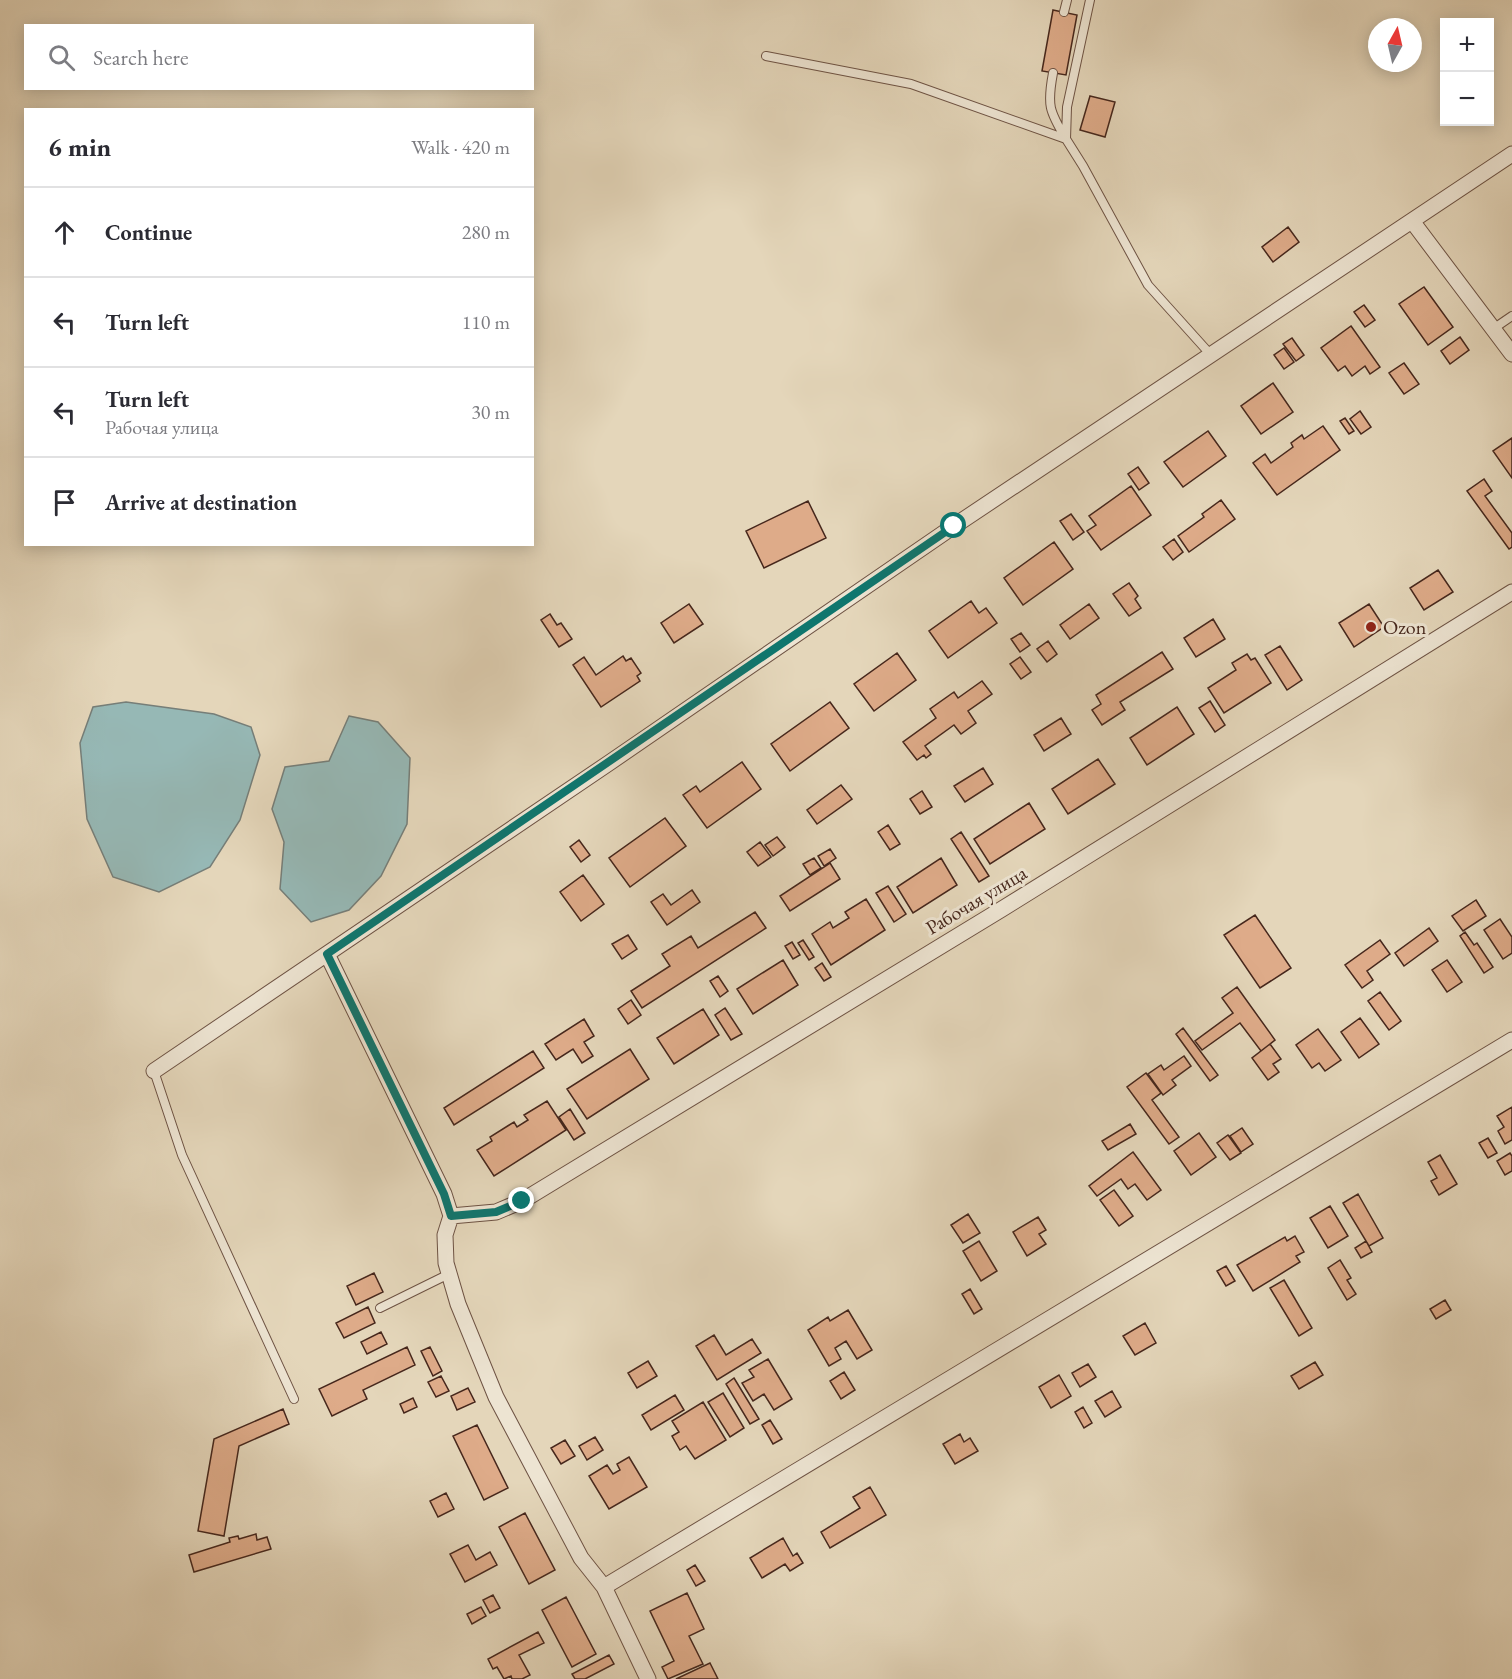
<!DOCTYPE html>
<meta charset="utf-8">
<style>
:root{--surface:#fff;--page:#f2f2f3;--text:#2b2b33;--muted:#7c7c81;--line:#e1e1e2}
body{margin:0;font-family:"EB Garamond",serif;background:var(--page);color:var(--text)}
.controls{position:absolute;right:18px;top:18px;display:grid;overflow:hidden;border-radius:0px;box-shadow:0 3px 15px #0003}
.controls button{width:54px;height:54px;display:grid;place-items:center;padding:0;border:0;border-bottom:2px solid var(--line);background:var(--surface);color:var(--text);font:30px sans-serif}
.compass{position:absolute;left:1368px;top:18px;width:54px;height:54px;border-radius:50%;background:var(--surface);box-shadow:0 3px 15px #0003;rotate:8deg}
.stop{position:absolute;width:18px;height:18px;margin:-14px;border:4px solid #0f766e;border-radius:50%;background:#fff}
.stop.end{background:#0f766e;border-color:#fff;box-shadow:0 2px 6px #0008}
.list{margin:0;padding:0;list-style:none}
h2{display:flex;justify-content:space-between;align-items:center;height:78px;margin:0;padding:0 24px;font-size:26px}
h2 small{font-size:20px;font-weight:400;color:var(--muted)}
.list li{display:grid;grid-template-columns:39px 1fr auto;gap:18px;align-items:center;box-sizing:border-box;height:90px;padding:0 24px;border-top:2px solid var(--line)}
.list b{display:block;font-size:22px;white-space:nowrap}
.list p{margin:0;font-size:20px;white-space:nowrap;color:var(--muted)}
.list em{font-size:20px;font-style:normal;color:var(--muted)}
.icon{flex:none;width:33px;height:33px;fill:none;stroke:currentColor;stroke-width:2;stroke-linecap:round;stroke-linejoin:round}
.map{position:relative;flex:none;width:1512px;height:1679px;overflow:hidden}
.search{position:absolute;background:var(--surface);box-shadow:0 3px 15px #0003;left:24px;top:24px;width:510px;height:66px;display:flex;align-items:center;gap:15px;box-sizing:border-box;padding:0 21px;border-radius:0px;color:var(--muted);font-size:22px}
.panel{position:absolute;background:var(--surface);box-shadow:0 3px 15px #0003;left:24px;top:108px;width:510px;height:438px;border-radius:0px}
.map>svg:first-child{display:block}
.water{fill:#96b8b5;stroke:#767e78;stroke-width:1.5}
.building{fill:#deab89;stroke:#46271c;stroke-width:1.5}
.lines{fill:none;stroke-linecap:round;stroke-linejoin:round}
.lane-casing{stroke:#6e5344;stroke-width:10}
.street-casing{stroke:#6e5344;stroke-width:17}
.lane{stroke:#ede4d2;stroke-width:8}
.street{stroke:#ede4d2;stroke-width:15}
.route{stroke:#0f766e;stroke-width:8}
.poi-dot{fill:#8f2418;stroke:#ede4d2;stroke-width:2}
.labels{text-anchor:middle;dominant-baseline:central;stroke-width:6;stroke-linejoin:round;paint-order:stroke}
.poi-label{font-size:20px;fill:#46271c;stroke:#ede4d2;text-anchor:start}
.street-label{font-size:20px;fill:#46271c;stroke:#ede4d2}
</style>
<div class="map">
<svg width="1512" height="1679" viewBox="0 0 1512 1679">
<rect width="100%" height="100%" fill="#e4d6ba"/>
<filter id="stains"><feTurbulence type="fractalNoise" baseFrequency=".00333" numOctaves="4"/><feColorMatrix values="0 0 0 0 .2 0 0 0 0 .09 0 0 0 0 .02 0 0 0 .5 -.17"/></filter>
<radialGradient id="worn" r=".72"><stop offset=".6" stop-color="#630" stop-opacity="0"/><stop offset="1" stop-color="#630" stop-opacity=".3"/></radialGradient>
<path class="water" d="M126 702 214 714 251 727 260 755 240 820 210 867 159 892 113 877 87 819 80 743 93 707Z
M349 716 378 722 410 758 407 824 381 876 349 910 311 922 280 889 284 842 272 809 285 767 329 761Z"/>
<path class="building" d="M1053 10 1077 15 1066 75 1042 71Z
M1090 96 1115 102 1105 137 1080 130Z
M1288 227 1299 242 1273 262 1262 247Z
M1424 287 1453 327 1428 345 1399 304Z
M1364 305 1375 320 1365 327 1354 312Z
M1351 326 1380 367 1370 374 1365 366 1352 376 1345 366 1338 371 1321 348Z
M1460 337 1469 350 1450 364 1441 351Z
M1292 338 1304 355 1296 361 1283 344Z
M1284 348 1294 362 1284 369 1274 355Z
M1404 363 1419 384 1404 394 1389 373Z
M1273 383 1293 412 1261 434 1241 406Z
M1360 411 1371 427 1361 434 1350 419Z
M1345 418 1354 431 1349 434 1340 421Z
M1323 426 1340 450 1277 495 1253 463 1265 454 1271 463 1293 447 1291 443 1302 435 1304 439Z
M1208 431 1226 456 1183 487 1164 462Z
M1512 438V478L1493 451Z
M1138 467 1149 483 1139 490 1128 474Z
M1484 479 1492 491 1485 496 1512 533V547L1509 549 1467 491Z
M1131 486 1151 515 1101 550 1087 531 1096 525 1089 516Z
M1221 500 1235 519 1189 552 1178 536 1204 517 1202 514Z
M808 501 826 538 764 568 746 531Z
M1071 514 1084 532 1073 540 1060 521Z
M1174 539 1183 552 1173 560 1163 547Z
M1054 542 1073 569 1023 605 1004 578Z
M1438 570 1453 592 1424 610 1410 588Z
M1129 583 1138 596 1135 599 1141 608 1129 616 1113 594Z
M971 601 979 613 986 608 997 623 948 658 929 631Z
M689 604 703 624 674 643 661 623Z
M1089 604 1099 618 1070 639 1060 625Z
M1369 604 1384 627 1354 647 1339 623Z
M550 614 557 625 561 623 572 639 559 647 541 620Z
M1213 619 1225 639 1196 657 1184 638Z
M1021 633 1030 645 1020 652 1011 639Z
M1048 641 1057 654 1047 662 1037 649Z
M1280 646 1302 680 1287 690 1265 655Z
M1162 652 1173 669 1120 702 1125 710 1102 725 1092 710 1101 704 1096 695Z
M897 653 916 680 874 711 854 684Z
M1247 654 1251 660 1255 658 1271 683 1224 713 1208 688 1236 670 1232 663Z
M623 656 626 661 631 658 641 673 637 676 640 681 601 707 573 665 584 657 596 675Z
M1020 657 1031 672 1021 679 1010 664Z
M982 681 992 694 968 711 976 723 961 734 954 725 925 746 931 754 926 758 924 755 917 760 903 742 936 718 930 709 954 692 958 698Z
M1210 701 1225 725 1215 732 1199 708Z
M830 702 849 728 790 771 771 744Z
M1177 707 1194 734 1147 765 1130 738Z
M1061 718 1071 734 1044 751 1034 735Z
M1098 759 1115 784 1068 814 1052 789Z
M742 762 761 789 707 828 683 795 696 786 700 792Z
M983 768 993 784 965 802 954 786Z
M841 785 852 799 817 824 807 810Z
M922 791 932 807 920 814 910 799Z
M1029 803 1045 829 990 864 974 839Z
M665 818 686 846 630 887 609 858Z
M888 825 900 844 890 850 878 832Z
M961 832 989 876 979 882 951 839Z
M777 837 785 847 773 856 765 845Z
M579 840 590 855 581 862 570 847Z
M760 842 771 857 758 866 747 852Z
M830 849 836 858 824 866 818 856Z
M814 858 821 868 810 875 803 864Z
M941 858 957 885 913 913 897 887Z
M830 863 840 879 790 911 780 896Z
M583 875 604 904 581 921 560 892Z
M888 886 906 914 894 922 876 893Z
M692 890 700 902 667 925 651 902 663 894 671 905Z
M866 899 885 930 831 965 812 934 830 922 833 928 849 918 845 912Z
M1476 900 1486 916 1463 931 1452 916Z
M755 912 766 928 642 1008 631 991 670 966 662 954 691 936 698 948Z
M1255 915 1291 968 1260 988 1224 935Z
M1500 919 1512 937V953L1503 959 1484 930Z
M1429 928 1438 941 1404 966 1395 953Z
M1465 932 1474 945 1477 943 1493 967 1484 973 1460 936Z
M628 935 637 949 622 959 612 944Z
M803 940 814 957 809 960 798 943Z
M1380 940 1390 954 1367 971 1373 980 1362 988 1345 965Z
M792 942 800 955 793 959 785 946Z
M783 960 798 985 753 1014 737 989Z
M1447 960 1462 982 1447 992 1432 970Z
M822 963 831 977 824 981 815 968Z
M718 976 728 991 720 997 710 981Z
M1237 987 1275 1040 1261 1051 1240 1023 1202 1050 1195 1041 1233 1013 1222 998Z
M1380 992 1401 1021 1389 1030 1368 1001Z
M631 1000 641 1015 628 1024 618 1009Z
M725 1008 742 1034 731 1040 715 1015Z
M703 1009 719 1035 674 1064 657 1038Z
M1360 1018 1379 1044 1359 1058 1341 1032Z
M584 1019 594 1036 584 1042 593 1056 582 1063 573 1049 556 1060 545 1044Z
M1183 1028 1218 1075 1210 1081 1176 1034Z
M1318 1029 1341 1060 1325 1071 1319 1063 1312 1068 1296 1045Z
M1270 1044 1281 1059 1273 1064 1279 1072 1268 1080 1252 1058Z
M630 1049 649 1079 587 1119 567 1089Z
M533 1051 544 1068 454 1125 444 1108Z
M1184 1056 1191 1066 1172 1080 1176 1085 1163 1095 1148 1074 1161 1065 1164 1070Z
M1146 1073 1161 1093 1152 1100 1179 1137 1169 1144 1127 1087Z
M547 1101 566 1130 494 1176 477 1150 492 1141 490 1137 514 1122 517 1127 528 1120 524 1115Z
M1512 1107V1140L1505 1144 1498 1131 1504 1127 1497 1116Z
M570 1109 585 1133 574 1140 559 1117Z
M1130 1124 1136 1134 1108 1150 1102 1141Z
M1242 1128 1253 1144 1241 1152 1230 1136Z
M1199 1133 1216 1157 1191 1175 1174 1151Z
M1228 1135 1241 1153 1230 1160 1217 1143Z
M1488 1138 1497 1153 1488 1158 1479 1143Z
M1133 1152 1161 1190 1147 1200 1135 1184 1128 1189 1121 1179 1097 1196 1089 1186Z
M1510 1153 1512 1156V1171L1505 1175 1497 1161Z
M1440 1155 1457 1184 1439 1195 1431 1181 1437 1178 1428 1162Z
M1114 1190 1133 1216 1119 1226 1100 1200Z
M1358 1194 1383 1238 1369 1246 1343 1203Z
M1330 1206 1348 1236 1328 1248 1310 1218Z
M968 1214 980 1233 963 1243 951 1225Z
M1038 1217 1046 1230 1039 1234 1046 1244 1027 1256 1013 1232Z
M1295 1236 1304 1252 1296 1256 1300 1262 1253 1291 1237 1265 1285 1237 1287 1241Z
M979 1241 997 1271 981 1281 963 1251Z
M1366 1241 1372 1252 1361 1258 1355 1248Z
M1340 1260 1351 1278 1347 1280 1356 1294 1347 1300 1328 1268Z
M1226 1266 1235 1281 1226 1286 1217 1271Z
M374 1273 383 1292 356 1305 347 1286Z
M1284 1280 1312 1328 1299 1336 1270 1288Z
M970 1289 982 1309 974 1314 962 1294Z
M1445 1300 1451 1310 1436 1319 1430 1309Z
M368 1307 375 1323 344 1338 336 1323Z
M848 1310 872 1350 857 1359 846 1341 835 1348 841 1359 829 1366 808 1330 828 1317 830 1321Z
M1145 1323 1156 1343 1135 1355 1123 1336Z
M381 1332 387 1344 367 1354 361 1342Z
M714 1335 726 1355 752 1339 761 1353 717 1380 696 1346Z
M407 1347 415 1365 363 1390 367 1399 332 1416 319 1389Z
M430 1347 442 1371 433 1376 421 1351Z
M768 1359 792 1399 774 1410 764 1394 753 1401 742 1383 754 1377 749 1370Z
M648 1361 657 1376 637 1388 628 1373Z
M1315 1362 1323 1375 1299 1389 1291 1376Z
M1088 1364 1096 1377 1080 1387 1072 1373Z
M844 1372 855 1390 841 1399 830 1381Z
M1059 1375 1071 1396 1051 1408 1039 1387Z
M441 1376 449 1391 436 1397 428 1382Z
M734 1378 759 1419 750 1424 726 1384Z
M468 1388 475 1402 457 1410 451 1396Z
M1112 1391 1121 1407 1105 1417 1095 1401Z
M723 1393 744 1428 730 1437 708 1402Z
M675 1395 684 1410 651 1430 642 1415Z
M413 1398 417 1407 404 1413 400 1404Z
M703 1402 726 1440 695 1459 686 1446 680 1450 672 1436 679 1432 672 1421Z
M1083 1407 1092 1423 1084 1428 1075 1412Z
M283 1409 289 1424 239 1446 224 1536 198 1531 214 1439Z
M770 1420 782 1439 773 1444 762 1425Z
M477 1425 508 1488 484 1500 453 1436Z
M960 1434 964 1442 970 1438 978 1451 955 1464 943 1444Z
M595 1437 603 1450 587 1460 579 1446Z
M565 1440 575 1456 561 1464 551 1448Z
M629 1457 647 1487 609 1509 589 1476 607 1465 613 1474 620 1470 617 1464Z
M870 1487 886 1515 830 1548 821 1532 860 1508 853 1497Z
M446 1493 454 1509 438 1517 430 1501Z
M525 1513 555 1570 529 1584 499 1527Z
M256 1534 257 1540 267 1537 271 1549 194 1572 189 1555 230 1542 229 1538 238 1536 239 1539Z
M783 1538 793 1556 797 1553 803 1563 790 1571 785 1564 762 1578 750 1558Z
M468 1545 476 1560 490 1552 497 1565 465 1582 450 1554Z
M695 1565 705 1581 696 1586 687 1570Z
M687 1593 704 1629 689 1636 703 1664 668 1679 662 1667 674 1661 650 1611Z
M493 1595 500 1608 490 1613 483 1600Z
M566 1597 596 1654 572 1667 542 1610Z
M481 1607 486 1616 472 1624 467 1614Z
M538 1632 544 1643 519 1655 530 1675 522 1679H512L511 1676 504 1679 497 1667 493 1669 488 1659Z
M609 1655 614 1664 585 1679H575L572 1674Z
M710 1663 718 1679H676Z"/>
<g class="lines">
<defs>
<path id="lane" d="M1090 0 1067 107 1066 139 1083 166 1148 285 1211 355
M1064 12 1067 0
M766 56 911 84 1066 139
M1053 73C1047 105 1049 111 1066 139
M1493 329 1512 316
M154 1071 182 1155 294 1399
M380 1308 449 1274"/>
<path id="street" d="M1412 221 1512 354
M327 954 444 1194 451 1216 445 1235 446 1263 458 1304 496 1397 581 1558 604 1587 648 1679
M154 1071 609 763 954 526 1512 154
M451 1216 496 1212 522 1201 1002 909 1512 592
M604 1587 1512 1040"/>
</defs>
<use href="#lane" class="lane-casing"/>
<use href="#street" class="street-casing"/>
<use href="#lane" class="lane"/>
<use href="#street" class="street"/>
</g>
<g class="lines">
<path class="route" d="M522 1201 496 1212 451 1216 444 1194 327 954 954 526"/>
</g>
<circle class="poi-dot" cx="1371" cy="627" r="6"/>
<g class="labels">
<g class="poi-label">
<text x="1383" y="627">Ozon</text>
</g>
<g class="street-label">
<text transform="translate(976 900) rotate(-31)">Рабочая улица</text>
</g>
</g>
<rect width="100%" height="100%" filter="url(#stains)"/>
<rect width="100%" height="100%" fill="url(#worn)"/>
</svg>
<div class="controls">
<button>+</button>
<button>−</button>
</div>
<svg class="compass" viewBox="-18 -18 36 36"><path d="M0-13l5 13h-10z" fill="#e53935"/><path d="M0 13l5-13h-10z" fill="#7c7c81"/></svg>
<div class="stop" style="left:954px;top:526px"></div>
<div class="stop end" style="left:522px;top:1201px"></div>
<div class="search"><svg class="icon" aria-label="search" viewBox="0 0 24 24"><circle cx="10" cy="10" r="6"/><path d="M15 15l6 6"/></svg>Search here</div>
<section class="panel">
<h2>6 min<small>Walk · 420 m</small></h2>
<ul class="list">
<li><svg class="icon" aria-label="ahead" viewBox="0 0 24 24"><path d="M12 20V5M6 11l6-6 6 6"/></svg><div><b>Continue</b></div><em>280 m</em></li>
<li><svg class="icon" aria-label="left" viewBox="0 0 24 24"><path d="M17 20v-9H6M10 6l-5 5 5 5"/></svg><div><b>Turn left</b></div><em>110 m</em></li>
<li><svg class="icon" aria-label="left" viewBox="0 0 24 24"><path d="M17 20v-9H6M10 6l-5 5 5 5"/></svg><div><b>Turn left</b><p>Рабочая улица</p></div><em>30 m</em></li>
<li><svg class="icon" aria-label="arrive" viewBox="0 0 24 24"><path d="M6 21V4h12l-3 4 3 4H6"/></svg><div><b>Arrive at destination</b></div></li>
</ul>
</section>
</div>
